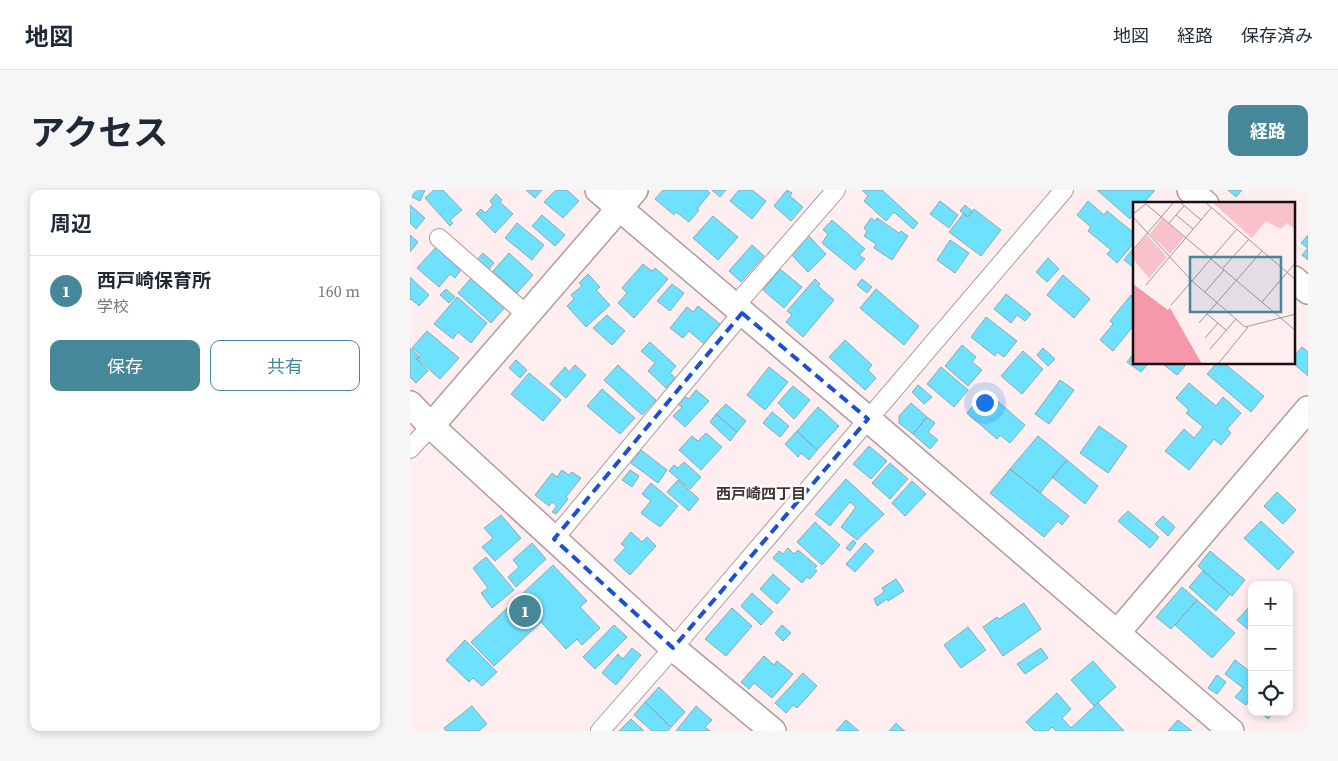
<!DOCTYPE html>
<html lang="ja">
<meta charset="utf-8">
<style>
:root{--surface:#fff;--page:#f6f6f7;--text:#1f2937;--muted:#747a83;--line:#e0e1e3;--accent:#46889a}
body{margin:0;font-family:"Source Serif 4","Noto Sans JP",serif;background:var(--page);color:var(--text)}
.controls{position:absolute;right:15px;bottom:15px;display:grid;overflow:hidden;border-radius:10px;box-shadow:0 2px 8px #0003}
.controls button{width:45px;height:45px;display:grid;place-items:center;padding:0;border:0;border-bottom:1px solid var(--line);background:var(--surface);color:var(--text);font:25px sans-serif}
.you{position:absolute;left:574px;top:212px;width:18px;height:18px;margin:-12px;border:4px solid #fff;border-radius:50%;background:#1a73e8;box-shadow:0 0 0 8px #1a73e833}
.badge{display:grid;place-items:center;width:32px;height:32px;border-radius:50%;background:var(--accent);color:#fff;font-size:16px;font-weight:700}
.pin{position:absolute;translate:-50% -50%;border:2px solid #fff;box-shadow:0 1px 5px #0006}
.list{margin:0;padding:0;list-style:none}
h2{display:flex;justify-content:space-between;align-items:center;height:65px;margin:0;padding:0 20px;font-size:21px}
h2 small{font-size:16px;font-weight:400;color:var(--muted)}
.list li{display:grid;grid-template-columns:32px 1fr auto;gap:15px;align-items:center;box-sizing:border-box;height:70px;padding:0 20px;border-top:1px solid var(--line)}
.list b{display:block;font-size:19px;white-space:nowrap}
.list p{margin:0;font-size:16px;white-space:nowrap;color:var(--muted)}
.list em{font-size:16px;font-style:normal;color:var(--muted)}
.actions{display:flex;gap:10px;padding:15px 20px}
.actions a{flex:1;padding:11px 0;border:1px solid var(--accent);border-radius:10px;text-align:center;font-size:18px;color:var(--accent)}
.actions .main{background:var(--accent);color:#fff}
.icon{flex:none;width:28px;height:28px;fill:none;stroke:currentColor;stroke-width:2;stroke-linecap:round;stroke-linejoin:round}
.map{position:relative;flex:none;width:898px;height:541px;overflow:hidden;border-radius:10px}
header{display:flex;align-items:center;gap:30px;box-sizing:border-box;height:70px;padding:0 25px;background:var(--surface);border-bottom:1px solid var(--line)}
header strong{font-size:24px}
nav{display:flex;gap:28px;margin-inline-start:auto;font-size:18px}
.intro{display:flex;align-items:center;justify-content:space-between;box-sizing:border-box;height:120px;padding:0 30px}
h1{margin:0;font-size:35px}
.button{padding:12px 22px;border-radius:10px;background:var(--accent);color:#fff;font-size:18px;font-weight:700}
main{display:flex;gap:30px;padding:0 30px}
aside{flex:1;background:var(--surface);border-radius:10px;box-shadow:0 2px 8px #0003}
.map>svg:first-child{display:block}
.building{fill:#6ee1ff;stroke:#90a8af}
.lines{fill:none;stroke-linecap:round;stroke-linejoin:round}
.street-casing{stroke:#b29a9d;stroke-width:20}
.secondary-casing{stroke:#b29a9d;stroke-width:28}
.street{stroke:#fff;stroke-width:18}
.secondary{stroke:#fff;stroke-width:25}
.marked{fill:none;stroke:#1d4ed8;stroke-width:4;stroke-dasharray:10 6;stroke-linejoin:round}
.labels{text-anchor:middle;dominant-baseline:central;stroke-width:5;stroke-linejoin:round;paint-order:stroke}
.neighbourhood-label{font-size:15px;font-weight:bold;fill:#463336;stroke:#fff}
.inset-road{fill:none;stroke:#a29597;stroke-width:1}
.view{fill:#46889a;fill-opacity:0.15;stroke:#46889a;stroke-width:2.5}
.inset-edge{fill:none;stroke:#180f11;stroke-width:2.5}
</style>
<header>
<strong>地図</strong>
<nav><a>地図</a><a>経路</a><a>保存済み</a></nav>
</header>
<div class="intro"><h1>アクセス</h1><a class="button">経路</a></div>
<main>
<aside>
<h2>周辺<small></small></h2>
<ul class="list">
<li><span class="badge">1</span><div><b>西戸崎保育所</b><p>学校</p></div><em>160 m</em></li>
</ul>
<div class="actions"><a class="main">保存</a><a>共有</a></div>
</aside>
<div class="map">
<svg width="898" height="541" viewBox="0 0 898 541">
<rect width="100%" height="100%" fill="#feeef0"/>
<path class="building" d="M5 0H15L10 11 2 7Z
M24 0H33L52 20 40 30 43 33 40 36 15 8Z
M116 0H132L125 8Z
M146 0H157L169 11 153 28 134 12Z
M253 0H297L300 3 287 19 289 20 279 32 266 22 264 25 245 9Z
M302 0H316L310 7Z
M329 0H342L356 11 342 29 320 11Z
M377 0 382 3 380 6 393 17 381 31 364 16Z
M452 0H472L508 33 503 39 484 22 476 31 454 11 458 6Z
M687 0H745L733 14H724V24L720 29Z
M818 0H832L826 7Z
M86 4 92 10 90 12 103 24 85 43 66 24 71 19 75 23 83 15 80 11Z
M530 11 548 25 539 38 520 24Z
M678 11 694 25 697 21 724 43V53L707 73 697 64 701 60 678 41 681 37 667 25Z
M0 15 15 28 6 39 0 33Z
M555 15 562 21 558 27 550 21Z
M564 19 591 40 571 66 539 42 554 23 558 27Z
M132 25 155 45 145 56 122 36Z
M303 26 328 47 308 70 283 48Z
M461 28 465 31 467 28 489 43 491 41 498 46 482 70 464 58 466 54 454 46 457 41 454 38Z
M422 30 455 59 449 65 455 69 445 80 412 53 418 44 413 40Z
M107 33 134 55 122 70 95 48Z
M397 44 416 64 398 82 379 62Z
M0 45 8 52 0 62Z
M898 45V70L892 65 898 58 891 53Z
M540 50 559 63 545 83 527 70Z
M342 55 354 66 331 92 319 81Z
M27 56 49 74 46 77 51 80 45 88 40 84 29 97 7 78Z
M724 57V78L714 70Z
M73 63 84 73 78 80 67 70Z
M99 63 123 85 107 103 83 81Z
M638 68 649 79 637 92 626 82Z
M233 74 242 81 245 78 258 89 224 128 208 113 217 103 212 98Z
M370 79 392 97 374 118 353 100Z
M178 84 190 97 186 100 200 115 176 137 157 116 164 109 161 105 172 96 169 93Z
M653 85 680 109 664 128 637 105Z
M63 86 97 115 81 133 48 103Z
M0 87 19 105 9 116 1 109 0 110Z
M405 89 410 94 408 96 424 110 393 147 376 132 382 125 377 121Z
M452 89 462 97 457 103 447 95Z
M262 94 274 103 260 121 247 111Z
M36 99 45 107 39 113 30 105Z
M466 99 509 136 494 155 450 118Z
M596 104 621 124 615 131 607 125 601 133 584 119Z
M721 105 724 108V135L703 161 690 150 703 134 700 131Z
M47 107 77 133 61 153 48 142 43 149 24 134Z
M288 116 310 134 294 154 279 141 273 148 260 138 277 117 283 122Z
M197 125 215 141 202 155 183 138Z
M576 127 607 151 594 167 587 162 585 166 561 147Z
M17 141 49 168 30 189 7 169 11 165 2 158Z
M435 150 462 175 458 180 466 188 455 200 419 167Z
M240 152 266 176 260 183 265 188 256 198 238 181 245 173 231 161Z
M552 155 566 167 562 172 572 180 558 196 535 176Z
M892 157 898 162V186L884 174V166Z
M0 158 9 166 6 169 18 181 6 193 0 187Z
M633 158 645 169 638 176 627 165Z
M613 161 633 179 612 204 591 186Z
M724 163V174H738L731 182 717 172Z
M106 170 117 180 110 188 99 178Z
M755 174H773L775 176 767 185 754 175Z
M806 174H815L854 206 841 222 797 184Z
M165 175 176 185 156 208 140 194 155 177 159 182Z
M208 175 246 210 232 225 194 190Z
M359 177 378 192 355 220 337 205Z
M531 177 558 200 544 217 517 194Z
M119 183 151 210 133 231 101 204Z
M650 190 664 200 639 234 625 224Z
M779 193 806 216 813 207 831 223 817 239 821 243 811 255 804 249 779 280 755 261 774 239 784 248 793 237 776 223 779 220 766 208Z
M508 195 522 207 514 214 502 202Z
M383 196 400 210 384 229 368 213Z
M192 199 225 228 210 244 177 216Z
M286 200 299 211 275 237 263 226 272 217 268 214 274 206 279 209Z
M576 201 615 235 600 253 590 245 587 249 557 223Z
M501 213 517 227 503 244 489 233V226Z
M316 214 336 231 327 242 306 224Z
M408 217 429 236 407 260 387 241Z
M362 222 379 236 370 247 353 233Z
M306 224 327 242 320 251 300 232Z
M517 227 525 233 518 242 528 250 520 259 503 244Z
M689 236 717 256 698 283 670 263Z
M387 241 407 260 399 270 391 263 388 267 375 254Z
M296 243 312 257 291 280 269 260 282 246 288 251Z
M628 246 657 270 630 303 600 279Z
M459 256 477 271 461 289 443 274Z
M231 260 257 280 248 293 221 273Z
M657 270 688 296 675 314 642 287Z
M274 272 291 287 280 299 259 281 264 275 268 278Z
M480 273 498 289 480 309 462 293Z
M600 279 659 326 652 335 648 331 634 347 580 303Z
M152 280 159 285 162 282 171 288 156 307 158 309 146 324 142 322 147 316 142 312 139 316 125 305 142 283 147 287Z
M220 280 229 286 222 297 212 290Z
M436 289 474 324 447 350 431 337 446 317 440 312 420 336 405 324Z
M268 290 289 309 279 321 257 302Z
M502 291 516 304 495 326 482 313Z
M241 293 268 316 250 337 231 323 241 311 232 304Z
M867 302 886 320 873 334 854 316Z
M718 321 749 347 740 358 708 331Z
M91 325 111 348 85 371 72 357 83 348 74 338Z
M753 326 765 337 758 346 745 334Z
M851 331 884 362 868 380 834 348Z
M405 332 430 355 412 375 387 352Z
M221 342 232 352 237 347 246 356 220 385 204 370 216 357 211 354Z
M443 350 446 353 440 361 436 358Z
M122 353 136 369 106 397 98 387 109 377 103 370Z
M455 353 464 361 445 382 436 374Z
M378 358 384 364 388 360 407 376 404 379 407 381 400 389 397 387 392 393 363 368 369 361 373 364Z
M800 361 835 390 822 406 788 376Z
M76 367 104 400 82 418 71 403 78 398 63 378Z
M143 375 177 411 170 417 190 438 172 455 167 449 156 459 131 432 84 476 61 452Z
M793 381 820 404 806 421 779 397Z
M363 384 380 399 367 414 350 399Z
M486 389 494 401 478 411 477 409 467 416 464 409 474 402 472 398Z
M772 397 787 410 761 439 746 427Z
M342 403 363 422 351 435 331 416Z
M787 410 825 443 802 468 765 435Z
M614 413 631 439 593 466 573 437 587 427 589 429Z
M842 414V439L840 441 827 430Z
M322 418 342 436 316 466 295 449Z
M204 435 217 447 185 479 173 467Z
M372 435 381 443 373 451 365 443Z
M558 437 576 460 551 478 534 455Z
M55 450 87 482 72 496 63 488 59 492 36 470Z
M222 458 231 465 206 495 192 483 208 464 213 469Z
M631 458 638 468 615 484 607 474Z
M354 466 364 475 367 471 383 484 362 508 344 493 339 499 331 492Z
M825 470 842 483V516L838 512 836 515 825 507 833 498 815 484Z
M683 471 706 497 684 516 661 490Z
M393 483 407 496 387 518 383 515 376 523 365 513Z
M807 485 816 492 807 504 798 498Z
M249 497 275 522 261 537 235 512Z
M647 503 661 519 652 528 661 538 688 513 714 541H646L642 537 638 541H625L616 532Z
M235 512 261 537 258 541H242L224 525Z
M62 516 77 534 69 541H36L34 538Z
M286 516 302 530 295 537 300 541H266Z
M850 522H864L858 529Z
M221 529 234 541H209Z
M436 530 449 541H426Z
M768 530 782 541H758Z
M486 533 491 538 495 541H479Z"/>
<g class="lines">
<defs>
<path id="street" d="M29 48 117 125
M325 116 426 0
M0 259 21 236
M144 349 332 123
M190 541 263 458 654 0"/>
<path id="secondary" d="M188 0 458 229 821 541
M780 0 796 14
M884 89 898 101
M0 214 21 236 263 458 363 541
M21 236 225 0
M707 443 898 219"/>
</defs>
<use href="#street" class="street-casing"/>
<use href="#secondary" class="secondary-casing"/>
<use href="#street" class="street"/>
<use href="#secondary" class="secondary"/>
</g>
<path class="marked" d="M332 123 458 229 263 458 144 349Z"/>
<g class="labels">
<g class="neighbourhood-label">
<text x="351" y="303">西戸崎四丁目</text>
</g>
</g>
<g transform="translate(723 12)">
<rect width="162" height="162" fill="#feeef0"/>
<path d="M79 0H162V27L154 21 148 27 133 19 119 36ZM29 16 51 35 37 52 17 32ZM14 33 34 55 16 76 0 57V49Z" fill="#f9c2cb"/>
<path d="M0 82 35 108 37 106 69 162H0Z" fill="#f599aa"/>
<path class="inset-road" d="M47 0 68 18M72 0 163 78M0 12 13 2 163 129M43 13 60 27M0 15 59 79 112 125 163 112M36 21 51 4M0 48 41 0M90 66 116 37M13 83 78 6M72 90 91 68M129 100 163 60M38 103 104 27M74 112 93 128M66 121 129 49M72 136 85 121M77 147 103 117M85 162 115 125"/>
<path class="view" d="M57 55H148V110H57Z"/>
<rect width="162" height="162" class="inset-edge"/>
</g>
</svg>
<div class="controls">
<button>+</button>
<button>−</button>
<button><svg class="icon" aria-label="locate" viewBox="0 0 24 24"><circle cx="12" cy="12" r="6"/><path d="M12 2v4M12 18v4M2 12h4M18 12h4"/></svg></button>
</div>
<div class="you"></div>
<div class="pin badge" style="left:115px;top:421px">1</div>
</div>
</main>
